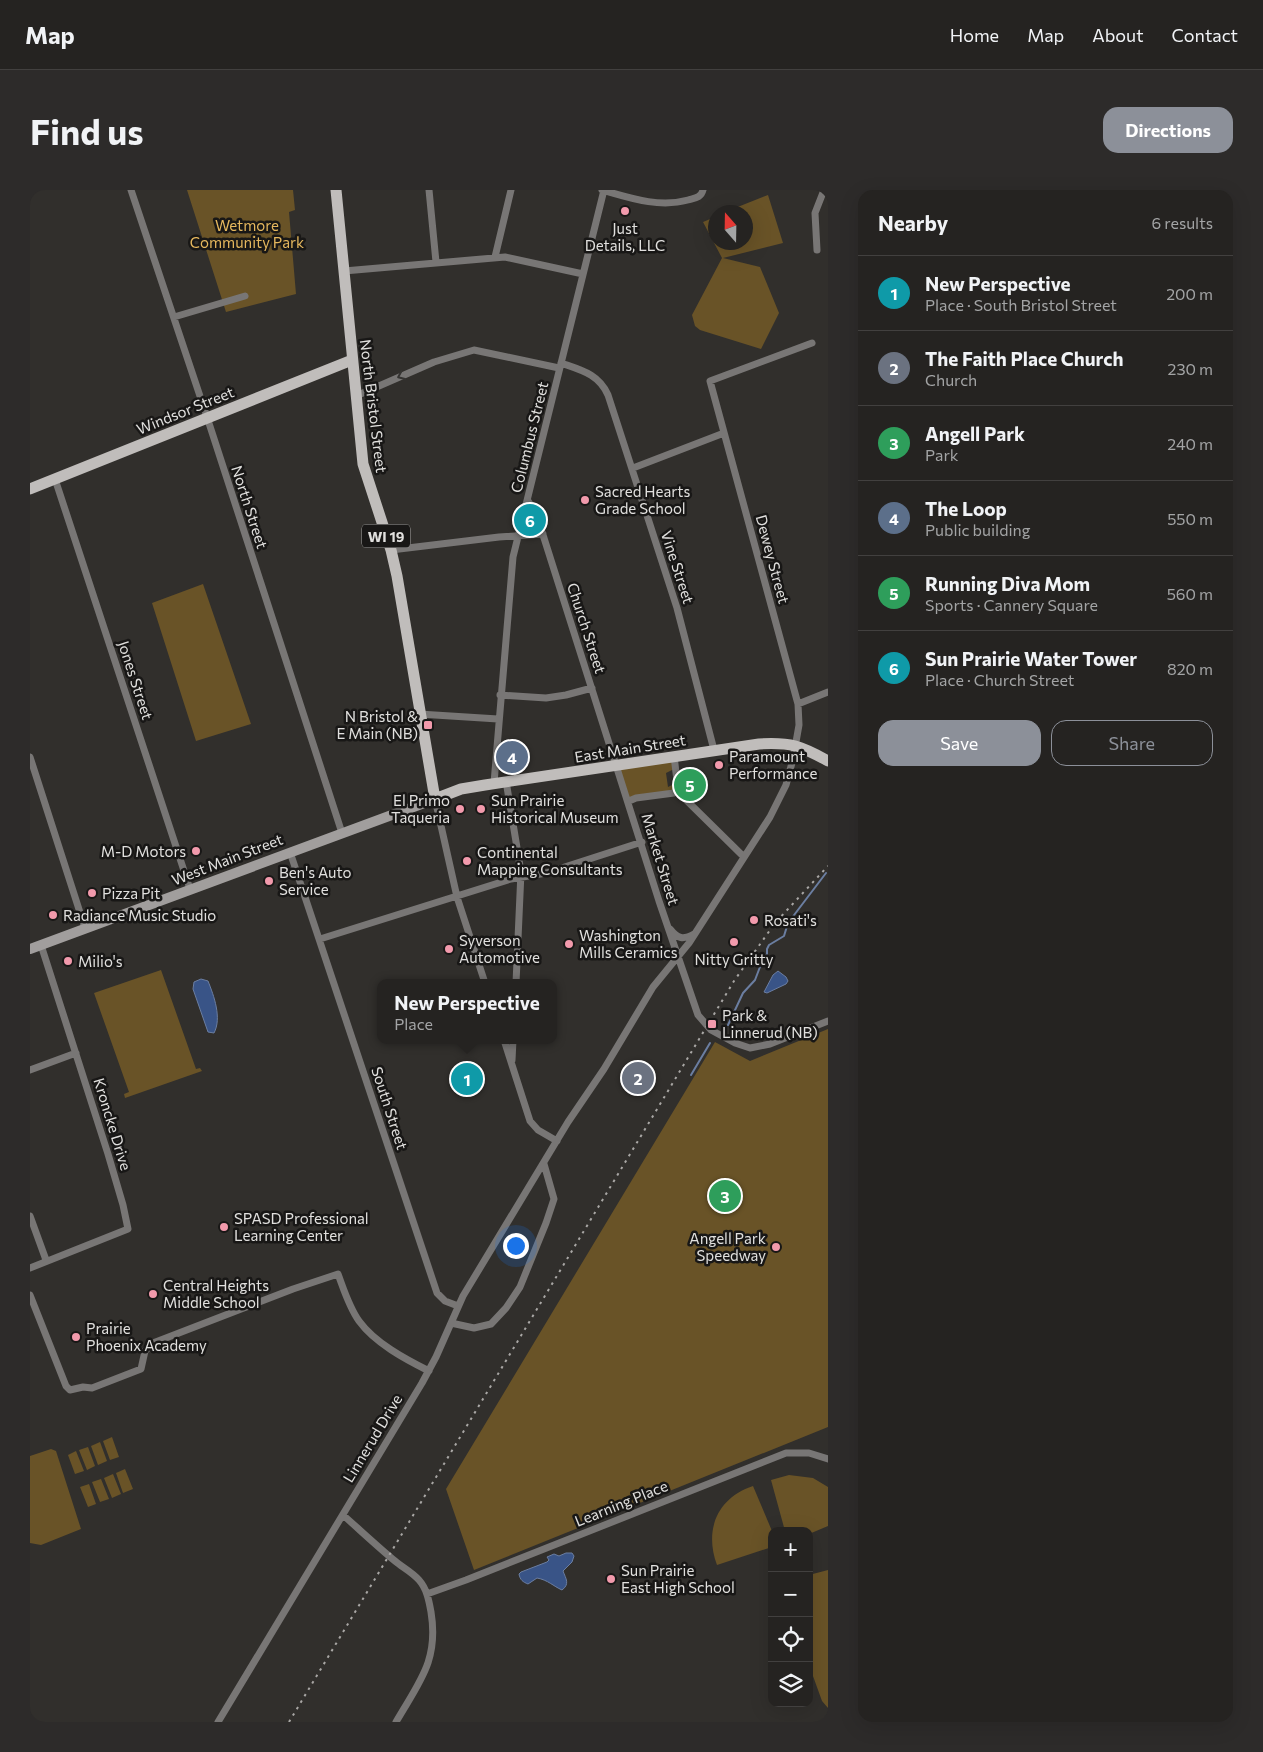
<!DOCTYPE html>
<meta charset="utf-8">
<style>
:root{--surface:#252321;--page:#2d2b2a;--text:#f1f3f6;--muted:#a3a4a5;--line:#42403f;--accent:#8c9099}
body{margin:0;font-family:Commissioner,sans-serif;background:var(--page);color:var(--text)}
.controls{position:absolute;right:15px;bottom:15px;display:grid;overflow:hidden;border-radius:10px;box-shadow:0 5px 20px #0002}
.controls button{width:45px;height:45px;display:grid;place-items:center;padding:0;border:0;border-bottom:1px solid var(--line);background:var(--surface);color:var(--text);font:25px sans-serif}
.compass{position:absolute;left:678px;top:15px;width:45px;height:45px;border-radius:50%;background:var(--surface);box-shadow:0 5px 20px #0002;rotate:340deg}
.you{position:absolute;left:485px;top:1055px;width:18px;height:18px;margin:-12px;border:4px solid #fff;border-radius:50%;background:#1a73e8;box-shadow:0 0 0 8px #1a73e833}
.badge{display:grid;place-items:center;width:32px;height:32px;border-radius:50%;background:var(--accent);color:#fff;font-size:16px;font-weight:700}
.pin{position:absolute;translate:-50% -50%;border:2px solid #fff;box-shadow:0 1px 5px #0006}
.popup{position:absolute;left:347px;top:789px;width:180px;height:65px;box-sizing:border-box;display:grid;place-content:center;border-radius:10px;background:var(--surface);filter:drop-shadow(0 1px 4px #0005);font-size:16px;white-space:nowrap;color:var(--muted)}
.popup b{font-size:19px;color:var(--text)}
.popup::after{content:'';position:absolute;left:50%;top:100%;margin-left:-10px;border:10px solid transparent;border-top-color:var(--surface)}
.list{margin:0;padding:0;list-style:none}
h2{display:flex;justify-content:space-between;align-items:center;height:65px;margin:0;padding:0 20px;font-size:21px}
h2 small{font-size:16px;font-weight:400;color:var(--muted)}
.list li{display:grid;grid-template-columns:32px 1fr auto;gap:15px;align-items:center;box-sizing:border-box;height:75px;padding:0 20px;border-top:1px solid var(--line)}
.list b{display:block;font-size:19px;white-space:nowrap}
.list p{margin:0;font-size:16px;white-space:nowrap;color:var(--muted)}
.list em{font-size:16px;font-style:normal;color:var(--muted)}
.actions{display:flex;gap:10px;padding:15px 20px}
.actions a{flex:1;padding:11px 0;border:1px solid var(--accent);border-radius:15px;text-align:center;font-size:18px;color:var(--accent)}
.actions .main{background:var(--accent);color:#fff}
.icon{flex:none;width:28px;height:28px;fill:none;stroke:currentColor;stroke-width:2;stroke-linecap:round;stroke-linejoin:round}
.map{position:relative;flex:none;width:798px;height:1532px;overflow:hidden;border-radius:15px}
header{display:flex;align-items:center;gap:30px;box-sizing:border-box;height:70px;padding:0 25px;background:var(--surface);border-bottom:1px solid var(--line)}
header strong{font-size:24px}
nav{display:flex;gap:28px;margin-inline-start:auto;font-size:18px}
.intro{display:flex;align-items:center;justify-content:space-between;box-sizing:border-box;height:120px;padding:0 30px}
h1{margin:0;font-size:35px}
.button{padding:12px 22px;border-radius:15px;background:var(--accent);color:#fff;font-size:18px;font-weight:700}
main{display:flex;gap:30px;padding:0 30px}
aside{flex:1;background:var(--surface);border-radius:15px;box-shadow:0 5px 20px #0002}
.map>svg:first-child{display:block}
.green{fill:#695327}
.water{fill:#395487;stroke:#6b7ea1}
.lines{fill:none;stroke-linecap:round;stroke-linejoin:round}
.stream{stroke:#6b7ea1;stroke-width:2}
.street{stroke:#787675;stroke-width:7}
.secondary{stroke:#a19e9d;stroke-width:10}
.primary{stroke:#c0bdbb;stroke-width:11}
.rail{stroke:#a9a7a5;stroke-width:2;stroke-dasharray:2.5 5;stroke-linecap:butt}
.oneway{stroke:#353432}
.poi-dot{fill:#f29aac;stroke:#181716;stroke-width:2}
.labels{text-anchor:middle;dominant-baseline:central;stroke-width:5;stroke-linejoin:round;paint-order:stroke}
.shield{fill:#181716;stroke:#a5a4a2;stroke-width:1}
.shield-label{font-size:14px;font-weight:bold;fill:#e1e0de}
.park-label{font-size:15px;fill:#e6b85e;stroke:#181716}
.poi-label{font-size:15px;fill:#e1e0de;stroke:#181716;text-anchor:start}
.street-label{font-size:15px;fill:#e1e0de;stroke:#181716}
</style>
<header>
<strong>Map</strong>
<nav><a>Home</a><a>Map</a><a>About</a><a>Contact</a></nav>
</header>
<div class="intro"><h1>Find us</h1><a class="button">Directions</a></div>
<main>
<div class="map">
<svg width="798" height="1532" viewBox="0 0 798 1532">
<rect width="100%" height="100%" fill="#312f2c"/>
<path class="green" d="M157 0H263L265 20 259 22 266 104 196 122Z
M738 5 753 53 693 68 730 77 749 123 731 159 670 140 665 136 662 125 692 68 673 32 685 27 686 52H716V22H695Z
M173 394 221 534 166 551 122 413Z
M644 566 646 578 636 583 638 597 648 592V599L599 611 586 575Z
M131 780 166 879 170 878 172 881 95 908 94 904 99 902 64 803Z
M798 839V1237L444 1380 416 1299 685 852 720 871Z
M82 1247 89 1267 80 1270 73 1251Z
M70 1252 77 1271 68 1275 61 1256Z
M58 1257 65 1276 57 1280 49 1260Z
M21 1259 26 1261 51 1339 11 1355 0 1353V1266Z
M46 1261 54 1281 45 1284 38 1265Z
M95 1279 103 1299 93 1303 86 1283Z
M83 1284 91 1304 82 1308 74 1288Z
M759 1285 783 1288 798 1297V1336L779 1344V1341H755L741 1290Z
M71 1289 79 1309 70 1312 62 1292Z
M59 1294 66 1314 58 1317 50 1297Z
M723 1296 742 1341V1357L687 1375C674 1340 687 1308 723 1296Z
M798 1380V1518L792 1511 779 1475V1385Z"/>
<path class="water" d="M748 781 756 787 758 791 756 794 737 803 734 802 743 785Z
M171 789 178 791C184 806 192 828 184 843L178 842 163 799 164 792Z
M536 1363H542L544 1366 542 1372 533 1381C536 1389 540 1394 532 1400 523 1396 518 1390 507 1388L498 1394C493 1392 490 1390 489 1384L491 1382 517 1372 519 1370 517 1367 524 1364 529 1366Z"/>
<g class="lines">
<path class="stream" d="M698 835 713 803 725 790 733 769 737 764V759L739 755 754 746 758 733 796 683
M661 885 680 853"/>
<path class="street" d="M101 0 177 227 312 643
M399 0 406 72
M572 0C600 8 629 18 658 10 665 8 671 8 673 0
M787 60 785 23 794 0
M465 67 481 0
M314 81 475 67 553 84
M144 127 215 106
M531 173C551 180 569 184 578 205L647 418 684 560
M326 206 404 172 444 160 529 178
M603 278 694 243
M25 289 160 699
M498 311 505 322 514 348 629 711 668 825 681 840 705 853 720 858 740 854 798 831
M361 360 469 347 513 344
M470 505 516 508 536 505 562 498
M768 514 798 502
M389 524 468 529
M0 567 55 738
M476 591 491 682 486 793
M464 593 483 367 574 0
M647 601 714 667
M405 609 427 707 455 793
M599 611 606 608 644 603 648 599 644 566
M260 662 407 1103 415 1111 428 1116
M640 739C648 749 653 750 664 744
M290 749 481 689 516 683 612 652
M474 850 500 931 508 940 527 951
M482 870 483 850
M0 880 46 863
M0 1026 16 1070
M0 1078 98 1039 93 1015 78 964 11 755
M0 1105 36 1196 40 1200 53 1197 62 1198 111 1179 115 1161 123 1153 263 1099 308 1084C314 1100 319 1117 329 1131 345 1153 375 1169 399 1181
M421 1133 444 1138 461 1134 476 1118 490 1097 516 1033 524 1009 514 974
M313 1325C330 1340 347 1356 365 1371 372 1377 382 1382 389 1390 397 1399 399 1411 401 1422 409 1471 389 1492 366 1532
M397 1404 436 1390 756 1263H779L798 1269
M188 1532 392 1193 406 1167 433 1106 538 932 574 879 623 797 659 753 740 627 756 595 763 569 769 535 768 514 680 191 782 153"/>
<path class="secondary" d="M0 759 405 609"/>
<path class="primary" d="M306 0 333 274 361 360 367 386 405 609 431 599 455 595 729 554C761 552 771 556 798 571
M0 299 322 170"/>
<path class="rail" d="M259 1532 704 791 745 733 798 676"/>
</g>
<defs><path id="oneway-chevron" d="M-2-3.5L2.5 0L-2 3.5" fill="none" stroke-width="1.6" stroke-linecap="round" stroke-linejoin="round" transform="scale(1.25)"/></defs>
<use class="oneway" href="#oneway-chevron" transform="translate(371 186) rotate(156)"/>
<g class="poi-dot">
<circle cx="595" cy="21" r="5"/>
<circle cx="555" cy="310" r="5"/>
<rect x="393" y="530" width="10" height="10" rx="2.5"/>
<circle cx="689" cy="575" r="5"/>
<circle cx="430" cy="619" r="5"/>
<circle cx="451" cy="619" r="5"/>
<circle cx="166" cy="661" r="5"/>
<circle cx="437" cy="671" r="5"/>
<circle cx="239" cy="691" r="5"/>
<circle cx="62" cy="703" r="5"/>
<circle cx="23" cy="725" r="5"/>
<circle cx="724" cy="730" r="5"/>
<circle cx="704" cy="752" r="5"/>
<circle cx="539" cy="754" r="5"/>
<circle cx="419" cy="759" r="5"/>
<circle cx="38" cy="771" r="5"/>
<rect x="677" y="829" width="10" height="10" rx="2.5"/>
<circle cx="194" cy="1037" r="5"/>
<circle cx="746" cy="1057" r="5"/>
<circle cx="123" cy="1104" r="5"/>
<circle cx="46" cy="1147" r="5"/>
<circle cx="581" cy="1389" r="5"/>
</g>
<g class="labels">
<rect class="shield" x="332" y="334.5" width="48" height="23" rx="4"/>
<g class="shield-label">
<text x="356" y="346">WI 19</text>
</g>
<g class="park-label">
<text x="217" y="35">Wetmore<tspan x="217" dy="17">Community Park</tspan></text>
</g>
<g class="poi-label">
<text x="595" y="38" text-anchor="middle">Just<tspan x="595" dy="17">Details, LLC</tspan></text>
<text x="565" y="301">Sacred Hearts<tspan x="565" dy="17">Grade School</tspan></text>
<text x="388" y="526" text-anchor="end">N Bristol &amp;<tspan x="388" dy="17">E Main (NB)</tspan></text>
<text x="699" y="566">Paramount<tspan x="699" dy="17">Performance</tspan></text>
<text x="420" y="610" text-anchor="end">El Primo<tspan x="420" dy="17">Taqueria</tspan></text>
<text x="461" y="610">Sun Prairie<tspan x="461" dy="17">Historical Museum</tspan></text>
<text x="156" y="661" text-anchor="end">M-D Motors</text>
<text x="447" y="662">Continental<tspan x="447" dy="17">Mapping Consultants</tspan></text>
<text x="249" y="682">Ben's Auto<tspan x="249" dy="17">Service</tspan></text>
<text x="72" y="703">Pizza Pit</text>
<text x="33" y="725">Radiance Music Studio</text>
<text x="734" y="730">Rosati's</text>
<text x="549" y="745">Washington<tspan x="549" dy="17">Mills Ceramics</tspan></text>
<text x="429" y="750">Syverson<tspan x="429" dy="17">Automotive</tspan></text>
<text x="704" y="769" text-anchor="middle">Nitty Gritty</text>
<text x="48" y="771">Milio's</text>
<text x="692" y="825">Park &amp;<tspan x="692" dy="17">Linnerud (NB)</tspan></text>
<text x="204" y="1028">SPASD Professional<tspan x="204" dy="17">Learning Center</tspan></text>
<text x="736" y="1048" text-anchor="end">Angell Park<tspan x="736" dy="17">Speedway</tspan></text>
<text x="133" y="1095">Central Heights<tspan x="133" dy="17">Middle School</tspan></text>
<text x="56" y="1138">Prairie<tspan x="56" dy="17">Phoenix Academy</tspan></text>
<text x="591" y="1380">Sun Prairie<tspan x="591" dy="17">East High School</tspan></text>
</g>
<g class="street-label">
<text transform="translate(344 216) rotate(83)">North Bristol Street</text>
<text transform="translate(155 220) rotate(-22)">Windsor Street</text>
<text transform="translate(499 247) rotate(-76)">Columbus Street</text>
<text transform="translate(220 317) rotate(72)">North Street</text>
<text transform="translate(743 369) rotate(75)">Dewey Street</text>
<text transform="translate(648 377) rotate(72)">Vine Street</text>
<text transform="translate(557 438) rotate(72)">Church Street</text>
<text transform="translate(106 490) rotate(72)">Jones Street</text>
<text transform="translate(600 558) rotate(-9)">East Main Street</text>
<text transform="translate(197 669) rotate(-21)">West Main Street</text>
<text transform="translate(631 669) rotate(73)">Market Street</text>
<text transform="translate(360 918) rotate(72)">South Street</text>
<text transform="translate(83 934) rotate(73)">Kroncke Drive</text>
<text transform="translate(342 1248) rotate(-59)">Linnerud Drive</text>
<text transform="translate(591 1313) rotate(-22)">Learning Place</text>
</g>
</g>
</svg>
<div class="controls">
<button>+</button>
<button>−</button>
<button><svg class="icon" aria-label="locate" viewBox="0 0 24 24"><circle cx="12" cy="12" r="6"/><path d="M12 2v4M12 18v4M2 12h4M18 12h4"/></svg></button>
<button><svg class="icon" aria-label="layers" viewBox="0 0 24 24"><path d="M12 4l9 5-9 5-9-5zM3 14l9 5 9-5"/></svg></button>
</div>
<svg class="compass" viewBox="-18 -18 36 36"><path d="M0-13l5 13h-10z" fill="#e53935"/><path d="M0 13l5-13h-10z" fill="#a3a4a5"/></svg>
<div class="you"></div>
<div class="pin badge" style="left:437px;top:889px;background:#0f9aa8">1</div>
<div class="popup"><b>New Perspective</b>Place</div>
<div class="pin badge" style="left:608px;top:888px;background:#6b7280">2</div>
<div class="pin badge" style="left:695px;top:1006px;background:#2e9e5b">3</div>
<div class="pin badge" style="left:482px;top:567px;background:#5c6f8a">4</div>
<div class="pin badge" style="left:660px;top:595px;background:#2e9e5b">5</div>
<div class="pin badge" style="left:500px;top:330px;background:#0f9aa8">6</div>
</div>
<aside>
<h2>Nearby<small>6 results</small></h2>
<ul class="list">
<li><span class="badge" style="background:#0f9aa8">1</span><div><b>New Perspective</b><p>Place · South Bristol Street</p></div><em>200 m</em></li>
<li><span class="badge" style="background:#6b7280">2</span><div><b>The Faith Place Church</b><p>Church</p></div><em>230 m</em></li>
<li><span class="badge" style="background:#2e9e5b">3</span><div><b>Angell Park</b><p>Park</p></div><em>240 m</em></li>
<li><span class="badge" style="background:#5c6f8a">4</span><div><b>The Loop</b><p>Public building</p></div><em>550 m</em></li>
<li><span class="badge" style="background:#2e9e5b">5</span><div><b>Running Diva Mom</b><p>Sports · Cannery Square</p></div><em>560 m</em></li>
<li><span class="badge" style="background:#0f9aa8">6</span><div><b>Sun Prairie Water Tower</b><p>Place · Church Street</p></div><em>820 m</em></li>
</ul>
<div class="actions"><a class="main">Save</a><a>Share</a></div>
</aside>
</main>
